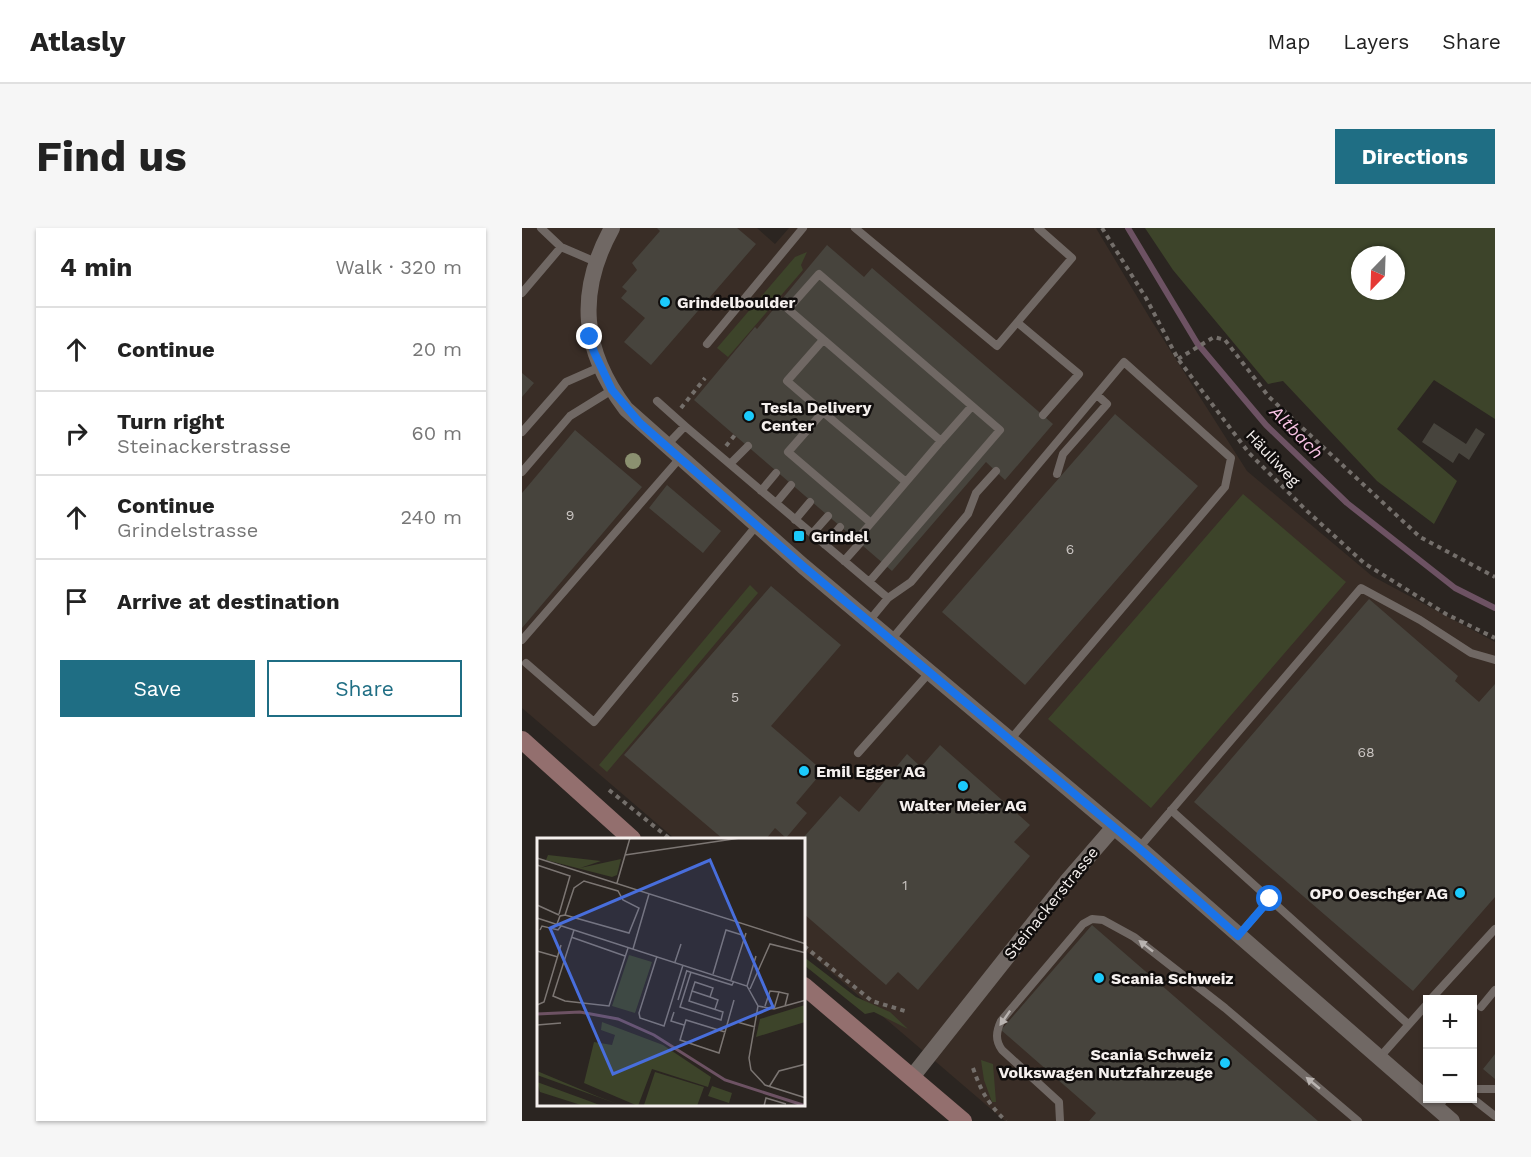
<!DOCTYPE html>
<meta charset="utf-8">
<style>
:root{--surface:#fff;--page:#f6f6f6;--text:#222;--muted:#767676;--line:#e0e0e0;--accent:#1f6e84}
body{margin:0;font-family:"Work Sans",sans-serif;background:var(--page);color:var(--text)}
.controls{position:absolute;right:18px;bottom:18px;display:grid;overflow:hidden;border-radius:0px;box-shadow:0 2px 4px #0004}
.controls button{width:54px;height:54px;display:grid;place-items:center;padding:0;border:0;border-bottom:2px solid var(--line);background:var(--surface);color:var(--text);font:30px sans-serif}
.compass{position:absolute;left:829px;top:18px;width:54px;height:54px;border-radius:50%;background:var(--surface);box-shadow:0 2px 4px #0004;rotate:203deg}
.stop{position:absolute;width:18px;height:18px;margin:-14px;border:4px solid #1a73e8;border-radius:50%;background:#fff}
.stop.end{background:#1a73e8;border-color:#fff;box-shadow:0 2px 6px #0008}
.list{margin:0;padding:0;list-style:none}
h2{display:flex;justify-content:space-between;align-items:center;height:78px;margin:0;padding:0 24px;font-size:26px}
h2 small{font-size:20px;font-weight:400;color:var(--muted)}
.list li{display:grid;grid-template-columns:39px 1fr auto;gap:18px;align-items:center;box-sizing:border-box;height:84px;padding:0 24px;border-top:2px solid var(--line)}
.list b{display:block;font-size:22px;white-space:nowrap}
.list p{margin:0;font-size:20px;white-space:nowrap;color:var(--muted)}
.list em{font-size:20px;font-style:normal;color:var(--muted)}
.actions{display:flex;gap:12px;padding:18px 24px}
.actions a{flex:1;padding:14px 0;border:2px solid var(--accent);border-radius:0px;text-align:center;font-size:21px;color:var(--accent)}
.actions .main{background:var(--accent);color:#fff}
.icon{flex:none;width:33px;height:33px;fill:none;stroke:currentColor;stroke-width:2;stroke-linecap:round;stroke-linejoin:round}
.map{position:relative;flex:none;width:973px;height:893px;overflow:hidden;border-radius:0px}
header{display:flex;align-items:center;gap:36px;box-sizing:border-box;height:84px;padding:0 30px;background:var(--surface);border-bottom:2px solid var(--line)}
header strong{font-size:28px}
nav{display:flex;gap:33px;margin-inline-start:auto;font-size:21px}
.intro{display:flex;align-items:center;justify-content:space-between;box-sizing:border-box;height:144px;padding:0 36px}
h1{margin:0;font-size:42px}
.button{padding:15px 27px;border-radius:0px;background:var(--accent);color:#fff;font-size:21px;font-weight:700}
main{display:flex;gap:36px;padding:0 36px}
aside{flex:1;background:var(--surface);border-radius:0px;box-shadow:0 2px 4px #0004}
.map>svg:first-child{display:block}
.built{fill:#392d26;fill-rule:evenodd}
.green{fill:#3d442a;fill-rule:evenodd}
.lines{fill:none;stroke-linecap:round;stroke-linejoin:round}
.stream{stroke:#6d5263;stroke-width:6}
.building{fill:#47443d}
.path{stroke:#746f6b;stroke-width:4;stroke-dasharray:4.5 4.5;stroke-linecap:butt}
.lane{stroke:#706864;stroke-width:8}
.street{stroke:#706864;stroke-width:16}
.secondary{stroke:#936f6e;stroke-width:18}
.tree{fill:#8b9070}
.oneway{fill:#b9b3b0}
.route{stroke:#1a73e8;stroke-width:8}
.poi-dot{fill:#1bcafc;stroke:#110e0d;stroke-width:2}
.labels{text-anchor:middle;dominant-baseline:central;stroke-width:5;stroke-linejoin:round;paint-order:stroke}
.number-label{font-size:14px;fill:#cac5c2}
.poi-label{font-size:16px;font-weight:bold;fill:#f5f0ee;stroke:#110e0d;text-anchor:start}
.street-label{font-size:16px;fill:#f5f0ee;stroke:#110e0d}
.water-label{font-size:18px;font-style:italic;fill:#f7c2e3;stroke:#110e0d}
.inset-river{fill:none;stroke:#6d5263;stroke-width:3}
.inset-road{fill:none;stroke:#7c7673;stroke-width:1.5}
.view{fill:#486edc;fill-opacity:0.15;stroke:#486edc;stroke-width:3}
.inset-edge{fill:none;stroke:#f5f0ee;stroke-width:3}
</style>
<header>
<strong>Atlasly</strong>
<nav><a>Map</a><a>Layers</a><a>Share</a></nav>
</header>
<div class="intro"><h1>Find us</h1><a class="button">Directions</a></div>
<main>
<aside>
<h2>4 min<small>Walk · 320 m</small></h2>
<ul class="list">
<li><svg class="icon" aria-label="ahead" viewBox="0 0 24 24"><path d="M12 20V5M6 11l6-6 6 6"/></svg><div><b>Continue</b></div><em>20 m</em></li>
<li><svg class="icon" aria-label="right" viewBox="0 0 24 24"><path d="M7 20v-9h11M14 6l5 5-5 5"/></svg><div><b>Turn right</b><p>Steinackerstrasse</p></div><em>60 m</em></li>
<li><svg class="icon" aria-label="ahead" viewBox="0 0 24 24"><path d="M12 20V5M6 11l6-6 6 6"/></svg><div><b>Continue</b><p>Grindelstrasse</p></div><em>240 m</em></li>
<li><svg class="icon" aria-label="arrive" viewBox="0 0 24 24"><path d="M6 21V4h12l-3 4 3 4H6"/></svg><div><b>Arrive at destination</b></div></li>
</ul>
<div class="actions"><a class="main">Save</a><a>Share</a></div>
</aside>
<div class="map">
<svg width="973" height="893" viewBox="0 0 973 893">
<rect width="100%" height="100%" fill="#2b2521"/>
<path class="built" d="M0 0H235L253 16 267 0H574L629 92 725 243 850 348 973 414V893H483L282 721V611H153L0 480ZM906 772H950V870H906Z"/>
<path class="green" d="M623 0H973V191L912 152 875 201 935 253 912 296 855 253 761 153 746 156 651 42ZM838 27H874V63H838Z
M285 24 279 37 281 42 206 129 195 120 273 29Z
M721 266 824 354 629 580 526 491Z
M228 357 236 365 85 544 77 537Z
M282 729 334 769 368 784 386 801 352 784 343 786 282 737Z
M459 832 471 836 474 874H470L462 852Z"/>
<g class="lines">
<path class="stream" d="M606 0 675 115 744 197 825 275 933 360 973 380"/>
</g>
<path class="building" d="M135 0H215L234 16 129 137 102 114 123 90 99 70 105 63 100 59 115 42 110 35 138 3Z
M305 17 342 49 350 40 531 196 483 252 464 234 370 343 172 172 233 99 235 101Z
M0 145 12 155 0 169Z
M593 186 676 258 503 457 420 384Z
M912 195 944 216 954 200 963 206 947 232 937 225 931 235 900 214Z
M53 202 120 259 0 400V265Z
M145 257 199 303 181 325 127 280Z
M249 358 319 417 249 498 301 543 274 575 285 585 264 610 253 600 244 611H201L102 527Z
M847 371 936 448 933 453 957 474 973 456V669L891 763 672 574Z
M418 517 508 597 492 614 508 628 396 762 376 744 364 757 282 686V611H280L318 568 337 584 385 526 399 539Z
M570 697 796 893H567L574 885 479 802Z
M973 826V851L961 841Z"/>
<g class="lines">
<path class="path" d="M580 0 624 70 656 131 727 225 785 283 842 335 924 386 973 410
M656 131 692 109 703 112 747 169 898 309 973 349
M159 180 183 150
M204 218 213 207
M87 562 148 611
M282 718 350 773 383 783
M451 840C459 863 466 876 484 893"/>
<path class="lane" d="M19 0 39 19 74 34
M333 0 475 118 550 30 516 0
M0 65 39 19
M496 95 557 146 521 187
M185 116 281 0
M135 173 163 198
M301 184 265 153 301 112
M0 204 44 154 78 139
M419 213 450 178
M144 218 163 198 366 370
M208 236 226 218
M0 244 48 188 90 162
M535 246 541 226 585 176 575 167
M239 263 254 245
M254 275 269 257
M273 292 288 274
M290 306 306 288
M337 309 349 295
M303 317 318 299
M322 333 338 315
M347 354 478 202 297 46 266 81 419 213 384 254 301 184 266 224 349 295 384 254
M347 393 366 370 389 354 446 286 454 265 474 243
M0 412 158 230
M369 412 602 134 709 230 703 259 488 512
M4 435 72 494 235 297
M336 525 407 445
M649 582 886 796
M617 620 839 360 898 392 949 425 973 432
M716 708 748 671
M908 772 973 701
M959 779 973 762
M857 830 906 775
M950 861H973
M950 870 973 888
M915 881 923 870
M538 893 537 874 480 822C473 812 474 804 479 793L561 696 570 691 581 692 612 709 703 780 836 893"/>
<path class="street" d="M90 0C54 65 60 123 104 181L281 338 617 620 930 893
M390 849 546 652 592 599"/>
<path class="secondary" d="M0 512 110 611
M282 758 441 893"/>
</g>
<circle class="tree" cx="111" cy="233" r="8"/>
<defs><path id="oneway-solid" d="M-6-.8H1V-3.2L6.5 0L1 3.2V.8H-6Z" transform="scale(1.5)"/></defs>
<g class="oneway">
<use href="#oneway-solid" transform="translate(624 718) rotate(-142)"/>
<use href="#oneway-solid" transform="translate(483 790) rotate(125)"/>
<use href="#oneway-solid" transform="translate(791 855) rotate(-140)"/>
</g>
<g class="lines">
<path class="route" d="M68 109 72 124 90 162 118 195 281 338 617 620 716 708 748 671"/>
</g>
<g class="poi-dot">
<circle cx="143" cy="74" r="6"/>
<circle cx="227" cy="188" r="6"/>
<rect x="271" y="302" width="12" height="12" rx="3"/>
<circle cx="282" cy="543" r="6"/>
<circle cx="441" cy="558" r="6"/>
<circle cx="938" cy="665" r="6"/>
<circle cx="577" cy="750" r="6"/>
<circle cx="703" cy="835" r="6"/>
</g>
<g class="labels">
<g class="number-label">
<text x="48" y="287">9</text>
<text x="548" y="321">6</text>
<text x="213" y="469">5</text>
<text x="844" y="524">68</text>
<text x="383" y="657">1</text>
</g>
<g class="poi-label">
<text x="155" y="74">Grindelboulder</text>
<text x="239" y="179">Tesla Delivery<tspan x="239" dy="18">Center</tspan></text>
<text x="289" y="308">Grindel</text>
<text x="294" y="543">Emil Egger AG</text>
<text x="441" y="577" text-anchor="middle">Walter Meier AG</text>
<text x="926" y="665" text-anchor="end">OPO Oeschger AG</text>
<text x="589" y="750">Scania Schweiz</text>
<text x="691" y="826" text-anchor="end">Scania Schweiz<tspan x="691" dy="18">Volkswagen Nutzfahrzeuge</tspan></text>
</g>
<g class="street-label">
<text transform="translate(751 230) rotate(47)">Häuliweg</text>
<text transform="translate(529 675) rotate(-51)">Steinackerstrasse</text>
</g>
<g class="water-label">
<text transform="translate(775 204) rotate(45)">Altbach</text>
</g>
</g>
<g transform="translate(15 610)">
<rect width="268" height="268" fill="#2b2521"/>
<path d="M11 17 64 23 43 30 84 21 80 37 75 39 9 22ZM92 117 115 124 98 175 75 168ZM268 167V184L219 199 223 181ZM65 184 126 207 174 239 171 249 115 231 101 268 47 245 57 204 75 207 78 197 64 192ZM0 233 62 259 86 268 0 237ZM118 234 167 249 160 268 107 267ZM0 244 52 263 65 268H47L3 254ZM175 248 195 255 192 265 171 258Z" fill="#3d442a"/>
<path class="inset-river" d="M0 176 43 174 81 181 117 197 188 242 269 268"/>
<path class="inset-road" d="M88 17 203 0M0 20 269 106M0 27 33 38 22 76M80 45 93 0M0 67 22 77M0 80 210 148 221 168 212 220 214 232 228 247 269 260M20 86 23 78 28 77 37 50 47 43 81 53 86 62 102 70 92 95 28 77M3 92 5 88 21 92 24 88M37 92 16 158 28 163 72 168 91 110M34 99 88 118M96 111 112 56M0 113 21 119M120 118 102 175 103 180 127 188 146 127M138 124 144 106M150 133 195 147 197 143M154 134 143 169 184 182 186 174 152 163 155 153 173 159 176 150 158 144 155 153M176 136 189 92 205 97M194 142 209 95M210 148 219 118M213 151 233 106 269 115M242 154 251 156 248 168M173 159 181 162 178 171M141 162 150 132M0 167 7 164 24 107M221 168 237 171 269 162M228 168 233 153 242 154 237 171M137 174 134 183 147 187M200 184 218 189M0 187 24 185M188 194 182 215 143 202 149 182 188 194 197 162M232 249 242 233 269 226M227 268 229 260 249 266"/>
<path class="view" d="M173 22 236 169 76 236 13 90Z"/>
<rect width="268" height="268" class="inset-edge"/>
</g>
</svg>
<div class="controls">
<button>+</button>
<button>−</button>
</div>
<svg class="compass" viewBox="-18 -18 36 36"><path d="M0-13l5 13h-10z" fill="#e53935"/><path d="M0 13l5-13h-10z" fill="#767676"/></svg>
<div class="stop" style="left:748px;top:671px"></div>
<div class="stop end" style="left:68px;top:109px"></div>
</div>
</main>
